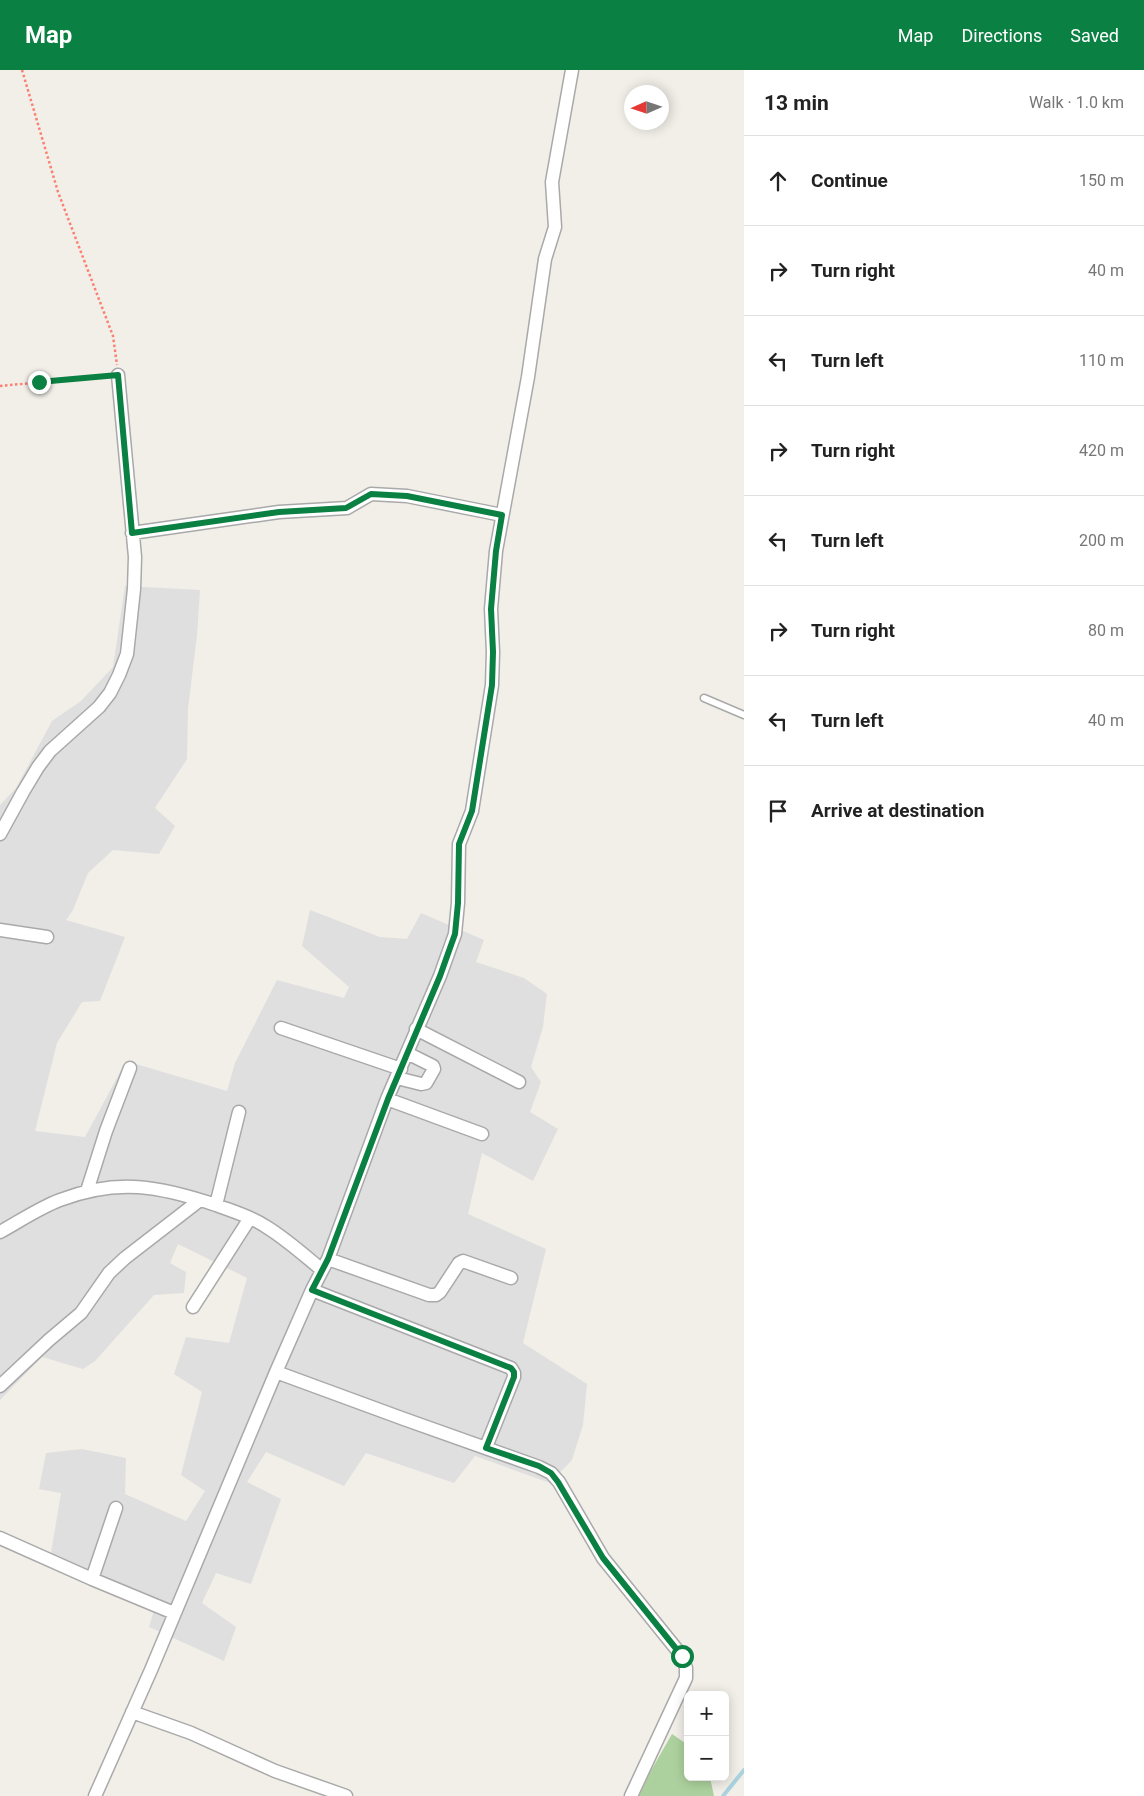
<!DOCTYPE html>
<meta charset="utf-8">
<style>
:root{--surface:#fff;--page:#f6f6f6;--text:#222;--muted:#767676;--line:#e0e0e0;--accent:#0b8043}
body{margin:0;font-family:Roboto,sans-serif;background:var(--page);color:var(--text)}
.controls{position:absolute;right:15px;bottom:15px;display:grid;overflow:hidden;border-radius:8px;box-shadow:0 2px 12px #0003}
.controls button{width:45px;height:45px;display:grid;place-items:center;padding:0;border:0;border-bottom:1px solid var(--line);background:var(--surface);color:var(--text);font:25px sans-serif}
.compass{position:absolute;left:624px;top:15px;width:45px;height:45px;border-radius:50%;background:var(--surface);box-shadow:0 2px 12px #0003;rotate:267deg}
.stop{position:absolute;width:15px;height:15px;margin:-11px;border:4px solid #0b8043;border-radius:50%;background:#fff}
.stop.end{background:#0b8043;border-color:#fff;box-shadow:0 1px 5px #0008}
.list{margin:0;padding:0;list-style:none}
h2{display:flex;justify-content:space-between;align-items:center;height:65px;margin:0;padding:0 20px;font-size:21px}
h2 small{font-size:16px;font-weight:400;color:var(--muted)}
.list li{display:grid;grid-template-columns:32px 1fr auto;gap:15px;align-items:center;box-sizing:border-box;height:90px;padding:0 20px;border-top:1px solid var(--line)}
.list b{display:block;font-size:19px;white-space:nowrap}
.list em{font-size:16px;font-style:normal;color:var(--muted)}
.icon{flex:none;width:28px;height:28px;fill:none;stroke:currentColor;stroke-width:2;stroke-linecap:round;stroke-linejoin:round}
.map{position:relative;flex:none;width:744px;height:1726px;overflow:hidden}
header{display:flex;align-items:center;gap:30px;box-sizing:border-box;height:70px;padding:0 25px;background:var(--accent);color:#fff}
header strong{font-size:24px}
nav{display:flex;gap:28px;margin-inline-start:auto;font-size:18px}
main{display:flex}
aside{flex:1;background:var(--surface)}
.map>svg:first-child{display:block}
.residential{fill:#e0dfdf}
.forest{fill:#add19e}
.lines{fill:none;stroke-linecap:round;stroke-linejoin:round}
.stream{stroke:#aad3df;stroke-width:4}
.service-casing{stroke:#a9a9a9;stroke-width:9}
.minor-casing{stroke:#a9a9a9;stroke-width:15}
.path{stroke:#fa8072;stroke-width:2.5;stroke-dasharray:2.5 2.5;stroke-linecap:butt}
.service{stroke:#fff;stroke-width:6}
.minor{stroke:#fff;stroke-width:12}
.route{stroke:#0b8043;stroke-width:6}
</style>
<header>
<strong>Map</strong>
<nav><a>Map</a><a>Directions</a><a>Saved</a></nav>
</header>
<main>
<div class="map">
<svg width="744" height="1726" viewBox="0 0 744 1726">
<rect width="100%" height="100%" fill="#f2efe9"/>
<path class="residential" d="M125 516 200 520 197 565 188 639 187 689 155 738 175 756 159 784 113 780 88 803 73 840 66 850 125 867 100 931 82 932 57 973 35 1061 85 1067 126 991 227 1021 235 993 277 910 344 928 349 917 302 876 310 840 380 867 407 869 421 843 484 870 476 892 524 908 547 924 543 957 531 997 541 1012 530 1042 558 1059 533 1111 482 1083 468 1144 546 1179 523 1273 587 1314 583 1355 572 1390 550 1413 475 1386 454 1413 366 1383 344 1416 266 1382 247 1412 281 1429 251 1514 216 1503 202 1533 236 1557 224 1591 149 1557 154 1540 51 1483 61 1423 39 1419 46 1383 82 1379 126 1388 125 1424 186 1451 205 1421 181 1405 202 1322 174 1304 186 1267 229 1273 247 1208 178 1174 170 1193 186 1202 184 1223 154 1225 95 1291 83 1299 42 1287 0 1330V735L16 718 52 651 81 631 113 597Z"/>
<path class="forest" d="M672 1664 688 1675V1707H710L714 1726H639L649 1704Z"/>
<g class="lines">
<path class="stream" d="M723 1726 744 1700"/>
<defs>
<path id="service" d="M704 628 744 645"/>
<path id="minor" d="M132 463 279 442 347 438 371 424 407 426 502 445
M0 764 23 722 38 697 50 681 99 637 110 623 119 605 127 584 134 519 135 487 118 305
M0 860 47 867
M281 958 401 999
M416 959 519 1012
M397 1008 421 1014 426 1013 434 999 433 996 407 983
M387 1029 482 1064
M87 1121 106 1061 130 998
M216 1135 239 1042
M0 1162C20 1151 39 1138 60 1130 118 1108 159 1116 216 1135 232 1141 250 1146 265 1156 285 1168 304 1185 322 1200
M328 1189 429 1225H436L440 1222 459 1193 463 1191 511 1208
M312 1220 511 1298 514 1303V1307L486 1377
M193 1237 250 1148
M276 1302 404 1349 539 1397 551 1403 559 1412 603 1488 682 1586 686 1598V1608L631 1726
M0 1316 49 1270 81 1243 109 1203 125 1188 200 1130
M116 1438 92 1509 174 1543
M0 1468 92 1509
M132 1642 191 1663 275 1701 346 1726
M95 1726 151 1600 276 1302 312 1220 328 1189 387 1029 440 906 455 864 458 833 459 774 472 741 492 615 493 582 491 539 496 481 528 307 545 189 555 157 552 112 572 0"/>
</defs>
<use href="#service" class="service-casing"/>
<use href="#minor" class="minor-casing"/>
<path class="path" d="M22 0 58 122 113 266 117 295
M0 316 106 306"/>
<use href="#service" class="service"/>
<use href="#minor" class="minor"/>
</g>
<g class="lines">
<path class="route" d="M39 312 118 305 132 463 279 442 346 438 371 424 407 426 502 445 496 481 491 539 493 582 492 615 472 741 459 774 458 833 455 864 440 906 388 1029 328 1189 312 1220 511 1298 514 1302V1307L486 1378 539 1396 551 1403 558 1412 603 1488 682 1586"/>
</g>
</svg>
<div class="controls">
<button>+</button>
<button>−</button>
</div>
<svg class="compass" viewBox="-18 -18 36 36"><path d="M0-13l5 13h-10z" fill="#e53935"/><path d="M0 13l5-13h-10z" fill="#767676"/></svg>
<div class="stop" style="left:682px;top:1586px"></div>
<div class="stop end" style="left:39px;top:312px"></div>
</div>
<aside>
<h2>13 min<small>Walk · 1.0 km</small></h2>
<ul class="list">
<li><svg class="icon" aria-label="ahead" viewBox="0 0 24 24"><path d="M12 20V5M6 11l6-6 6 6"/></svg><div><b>Continue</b></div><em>150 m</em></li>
<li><svg class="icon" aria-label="right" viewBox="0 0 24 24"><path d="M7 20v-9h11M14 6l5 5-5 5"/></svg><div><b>Turn right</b></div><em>40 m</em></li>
<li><svg class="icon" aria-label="left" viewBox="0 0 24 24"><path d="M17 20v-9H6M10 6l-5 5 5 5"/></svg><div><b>Turn left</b></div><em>110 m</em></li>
<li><svg class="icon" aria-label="right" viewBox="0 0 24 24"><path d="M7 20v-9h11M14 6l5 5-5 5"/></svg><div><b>Turn right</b></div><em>420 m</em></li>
<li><svg class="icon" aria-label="left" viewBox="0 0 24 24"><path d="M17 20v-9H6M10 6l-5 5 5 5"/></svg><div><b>Turn left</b></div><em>200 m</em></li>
<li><svg class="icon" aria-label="right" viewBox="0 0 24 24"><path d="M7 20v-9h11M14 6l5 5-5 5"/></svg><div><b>Turn right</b></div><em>80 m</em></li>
<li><svg class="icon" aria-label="left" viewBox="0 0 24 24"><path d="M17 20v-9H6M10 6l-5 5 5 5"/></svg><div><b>Turn left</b></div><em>40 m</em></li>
<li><svg class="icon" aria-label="arrive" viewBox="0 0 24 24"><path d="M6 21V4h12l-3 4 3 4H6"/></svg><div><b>Arrive at destination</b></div></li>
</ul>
</aside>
</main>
